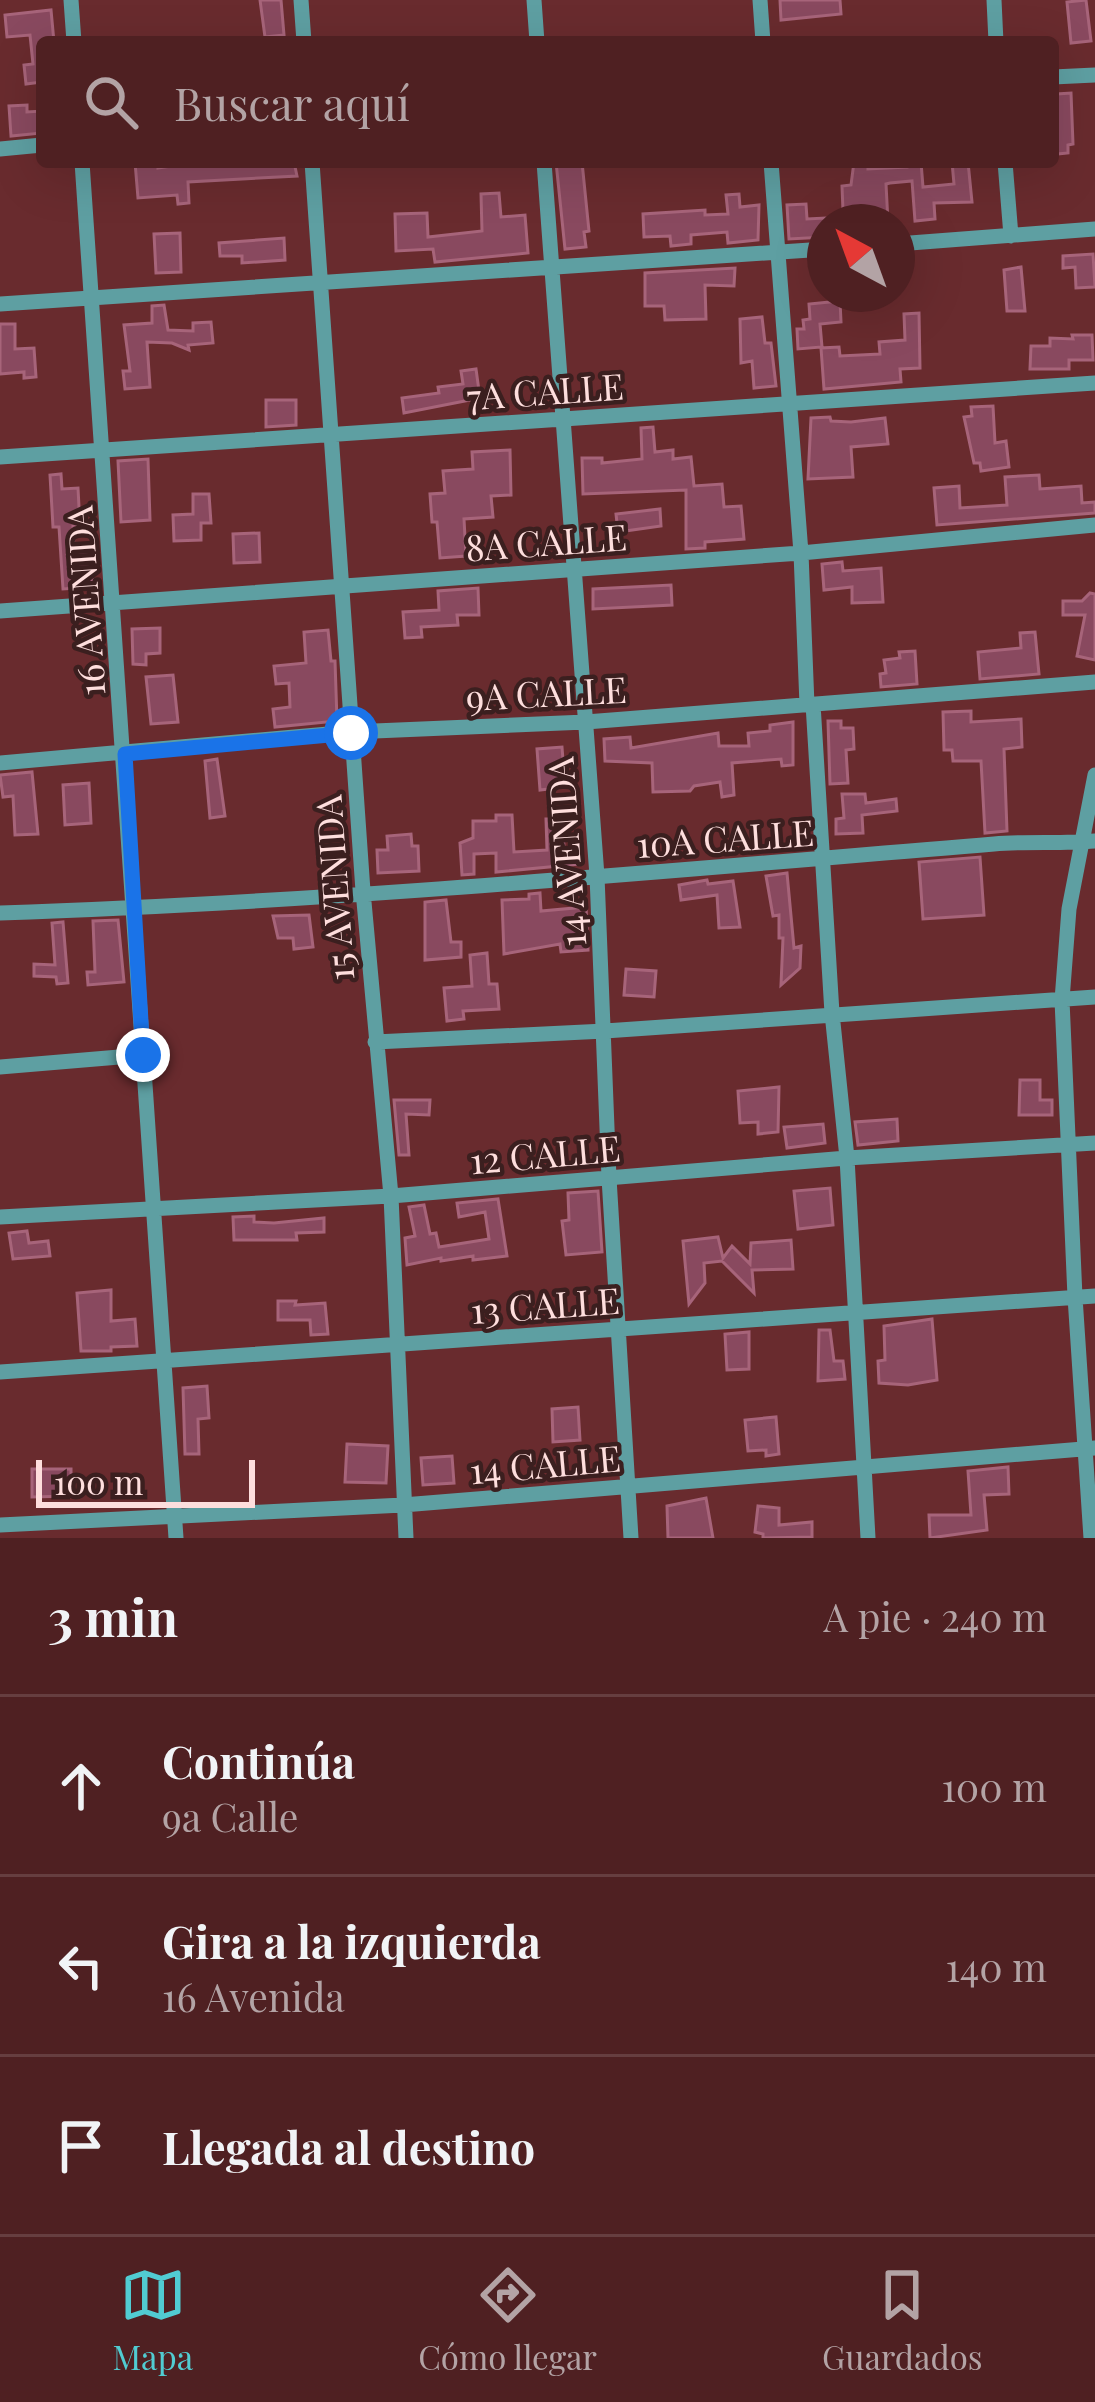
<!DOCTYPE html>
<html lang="es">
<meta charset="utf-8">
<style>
:root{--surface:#4f2022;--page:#55282a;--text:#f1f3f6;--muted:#b3a3a5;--line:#663e40;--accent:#51ccd2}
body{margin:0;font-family:"Playfair Display",serif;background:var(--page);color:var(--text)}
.compass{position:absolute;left:807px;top:204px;width:108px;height:108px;border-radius:50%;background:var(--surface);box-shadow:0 12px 48px #0002;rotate:319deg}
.scale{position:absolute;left:36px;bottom:30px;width:219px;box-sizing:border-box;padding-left:12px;border:6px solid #fededd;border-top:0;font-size:33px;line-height:42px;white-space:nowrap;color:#fededd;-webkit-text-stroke:9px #3b1f1f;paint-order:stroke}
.stop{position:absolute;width:36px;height:36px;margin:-27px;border:9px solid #1a73e8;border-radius:50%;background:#fff}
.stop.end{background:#1a73e8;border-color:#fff;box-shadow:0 3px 12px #0008}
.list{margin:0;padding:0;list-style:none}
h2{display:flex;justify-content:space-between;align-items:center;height:156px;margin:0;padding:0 48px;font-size:51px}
h2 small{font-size:39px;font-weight:400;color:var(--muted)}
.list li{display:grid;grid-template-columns:78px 1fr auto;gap:36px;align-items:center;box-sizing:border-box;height:180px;padding:0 48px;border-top:3px solid var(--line)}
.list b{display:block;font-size:45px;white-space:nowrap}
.list p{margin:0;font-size:39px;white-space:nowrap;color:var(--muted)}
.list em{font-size:39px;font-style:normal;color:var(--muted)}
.icon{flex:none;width:66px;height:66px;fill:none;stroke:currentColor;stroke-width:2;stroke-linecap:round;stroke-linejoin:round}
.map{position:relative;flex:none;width:1095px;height:1538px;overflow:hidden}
.search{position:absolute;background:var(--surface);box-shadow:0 12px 48px #0002;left:36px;right:36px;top:36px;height:132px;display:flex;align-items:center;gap:30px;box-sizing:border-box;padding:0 42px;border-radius:12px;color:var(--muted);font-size:45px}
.sheet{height:696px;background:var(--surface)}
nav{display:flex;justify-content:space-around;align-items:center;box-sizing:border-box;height:168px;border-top:3px solid var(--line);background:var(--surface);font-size:33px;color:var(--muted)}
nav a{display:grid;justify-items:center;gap:6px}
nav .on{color:var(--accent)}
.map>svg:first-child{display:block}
.building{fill:#89495f;stroke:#a7647a;stroke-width:3}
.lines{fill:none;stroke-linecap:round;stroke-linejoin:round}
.minor{stroke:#5e9fa2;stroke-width:15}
.route{stroke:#1a73e8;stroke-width:15}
.labels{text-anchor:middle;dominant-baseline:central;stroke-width:9;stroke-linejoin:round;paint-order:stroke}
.street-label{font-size:36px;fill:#fededd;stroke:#3b1f1f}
</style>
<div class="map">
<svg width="1095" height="1538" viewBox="0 0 1095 1538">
<rect width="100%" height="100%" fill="#692b2e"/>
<path class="building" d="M260 0H281L284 35 265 37Z
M780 0H840L841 14 781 20Z
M1086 0 1091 41 1071 43 1067 2Z
M51 10 54 42H42V82L26 84 24 65 33 64 30 35 7 37 5 15Z
M1071 93 1073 144 1068 145V153L1057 154V94Z
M27 105V112L42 111V133L11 136 9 106Z
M135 162H158V168L198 162H294L297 176 188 182 189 203 178 204 177 195 138 198Z
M556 162H582L589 231 584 232 586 247 565 249Z
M854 162H868V169L907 167V162H921L923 187 954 184 952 162H968L972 202 934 203 935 219 915 221 912 181 890 183 886 184 888 222H871V209L843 211 842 186 851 185Z
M499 193 501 217 525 215 528 253 435 262 433 249 396 251 395 214 427 213 428 237 482 231 481 194Z
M739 194 740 207 759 205 758 240 728 243 727 232 691 235V244L671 246 670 236 644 237 643 214 705 210V215L728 214 726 195Z
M806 204 807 219 825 218V237L789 239 787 205Z
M180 233 181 272 156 273 154 234Z
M284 238 285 260 242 263V256H220L219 243Z
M1093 254 1095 287 1076 288 1075 267 1063 268V256Z
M1021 267 1025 311H1007L1004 270Z
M735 268 734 286 705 285 706 319 665 320 664 306H645V273Z
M840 301 841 322 820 324 822 347 798 349 797 329H804L803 320 810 319 809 304Z
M164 305 168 330 193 331V323L211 322 213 343 188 345 189 350 172 343 147 342 150 387 125 389 123 371H130L124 325 152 323V306Z
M919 313 920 368 900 369 901 382 824 389 821 348 839 347 840 356 880 354 879 342 905 340 904 314Z
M762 317 765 343H771L776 386 754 388 752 361 741 363 740 319Z
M0 324H15V349L34 348 36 377 24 378V372L0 374Z
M1072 335H1092L1093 360H1069V369H1030L1031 346H1050V338L1073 339Z
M476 369 480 398 404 413 402 398 439 393 438 387 463 384 461 371Z
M266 400H296V425L266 427Z
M993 406 995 443 1006 441 1009 467 981 471 980 463H974L964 417 972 416 971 407Z
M830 417 831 421 851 422 885 418 888 444 851 447 853 477 808 479 811 418Z
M653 427 655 452 673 450V459L691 457 694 486 722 484 724 507 741 506 744 539 705 542V548L686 549V490L583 494 582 458H602V463L642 459 641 428Z
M510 450 511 495 491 496 493 517 464 519 466 556 440 558 437 522H432L430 494 445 493 443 471 473 469 472 452Z
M148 459 150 520 121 522 118 461Z
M61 474 62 489 78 488 80 526H73L74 551 91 550 93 587 63 589 59 527H53L50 475Z
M1039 475 1040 489 1081 486 1082 503 1095 502V513L937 525 934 488 959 486 960 508 1007 505 1005 477Z
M193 494H209L211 523H201V540L174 541 173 515 193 514Z
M660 509 661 526 618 532 616 514Z
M259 533 260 562 234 563 233 534Z
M842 562 843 571 881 568 883 602 852 603V587L824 590 822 564Z
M671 585 672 605 593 609V589Z
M478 588 479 615H457L458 625 421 627 422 637 405 638 403 612 439 610 438 591Z
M1090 593 1095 594V660L1077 656 1085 615H1063V601H1082Z
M160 628V653L146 654V665L133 664 132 629Z
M328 630 331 661H335L337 721 275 727 273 709 290 707 289 683 276 684 274 666 306 663 304 632Z
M1035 632 1039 674 980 679 978 652 1021 648 1020 633Z
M915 651 917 684 881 687 880 674 886 673 884 660 900 658 899 652Z
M173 675 178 722 151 724 146 677Z
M971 711V722L1021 719 1022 747 1004 749 1007 831 985 833 981 761H953L952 750H944L943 712Z
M828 721H841V728H853L854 749 846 750 848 783 830 784Z
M793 722V765L782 766 781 759 732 763 734 795 722 797 720 782 694 786 690 791 653 792 652 763 605 761 604 739 630 737 631 748 718 733 719 746H749L748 733 770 731V725Z
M562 747 565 787 540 790 537 749Z
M217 759 225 816 210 818 205 761Z
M32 772 38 834 15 835 13 796 3 797 0 775Z
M89 783 91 823 65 825 63 785Z
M842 794H865L866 803 896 799 897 811 862 815 863 833 836 834V819L844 818Z
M496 815H512L514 852 547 850 546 819H563L564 850 580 849 581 864 496 872V853L474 854V874L462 875 460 843 473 838V821H496Z
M411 834 412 846H418L419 871 378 873 377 850H388L387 836Z
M980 857 984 915 923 919 919 862Z
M787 873 794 948 801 946 800 968 781 985 783 938H779V915L773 916 766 876Z
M707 880 708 884 733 881 740 927 719 928 717 895 681 900 679 885Z
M540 893 541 911 586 907 588 950 561 952 560 944 504 954 502 900 529 899V894Z
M446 900 451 942H461V957L425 960V902Z
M309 915 313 947 294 949 293 938H278L273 916Z
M118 920 124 982 88 985 87 972H95L93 921Z
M63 922 68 983 57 984 56 977 34 976V964L55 965 52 923Z
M487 953 489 984H497L499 1009 463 1011 464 1019 447 1021 444 988 472 986 470 955Z
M626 969 656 971 654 997 624 995Z
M1020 1080H1040V1100H1052V1115H1019Z
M779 1087 778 1132 758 1134V1122L740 1123 738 1091Z
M394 1100H430L429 1115 406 1114 409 1155H399Z
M897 1119 898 1141 858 1145 855 1122Z
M823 1124 825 1143 787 1148 784 1127Z
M830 1188 833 1225 798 1229 794 1191Z
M598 1191 602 1252 566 1255 562 1221 569 1220 568 1193Z
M498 1199 507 1256 473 1260V1256L441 1261V1258L407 1265 405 1238 415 1236 409 1207 424 1205 430 1234 436 1233 439 1247 489 1239 485 1212 459 1217 457 1203Z
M254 1216V1222L274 1223 324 1218V1232L296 1233 297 1240H234L233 1217Z
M27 1231 29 1243 48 1241 50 1256 13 1259 9 1233Z
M718 1237 723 1258 732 1246 750 1264 751 1243 791 1240 793 1269 752 1270 754 1293 722 1261 704 1263 705 1283 689 1304 683 1241Z
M111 1290V1321L135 1319 137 1346 111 1347V1351H81L77 1293Z
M278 1301H296L295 1305 325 1303 328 1334 311 1335 310 1320H278Z
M932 1319 937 1380 908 1385 879 1383 878 1361 885 1360 884 1326Z
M819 1330H830L834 1361H843L845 1379 818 1381Z
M749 1332V1369L727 1370 725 1334Z
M207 1386 209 1418 198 1419 199 1454H185L183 1388Z
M578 1407 580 1440 553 1442 552 1409Z
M776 1417 779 1454 766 1456V1450L748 1451 745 1420Z
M347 1444 388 1446 386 1483 345 1482Z
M452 1456 454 1483 423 1485 421 1458Z
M1008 1467 1009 1494 984 1495 987 1530 930 1538 929 1515H971L968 1471Z
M32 1469H71V1496L32 1497Z
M706 1498 713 1538H668L667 1506Z
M758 1506 779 1508V1525L812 1522V1537L763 1538V1534L755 1532Z"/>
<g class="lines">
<path class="minor" d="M71 0 74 42
M301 0 304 42
M534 0 537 42
M760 0 763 42
M994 0 996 42
M1053 77 1095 75
M0 149 42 145
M82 162 176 1538
M312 162 363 891 391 1196 406 1538
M544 162 597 876 609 1178 631 1538
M771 162 801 553 807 705
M1005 162 1011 236
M897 244 1095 229
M0 304 825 249
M0 457 1095 383
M0 611 801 553 1095 525
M813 704 832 1013 847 1158 868 1538
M0 763 351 732 586 722 1095 682
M0 913C332 902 664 871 994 844 1028 841 1062 844 1095 841
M375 1042 605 1031 1095 997
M0 1067 143 1055
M0 1217 391 1196 847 1158 1095 1143
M0 1372 1095 1296
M0 1525 403 1505 1095 1448
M1091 1538 1075 1297 1062 1000 1069 909 1095 775"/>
</g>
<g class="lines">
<path class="route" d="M143 1055 125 754 351 733"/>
</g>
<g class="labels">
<g class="street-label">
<text transform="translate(545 390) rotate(-4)">7A CALLE</text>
<text transform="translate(546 541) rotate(-4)">8A CALLE</text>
<text transform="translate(84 601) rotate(-94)">16 AVENIDA</text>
<text transform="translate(546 692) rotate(-3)">9A CALLE</text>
<text transform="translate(725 837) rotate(-4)">10A CALLE</text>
<text transform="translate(565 852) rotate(-94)">14 AVENIDA</text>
<text transform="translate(333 888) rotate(-94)">15 AVENIDA</text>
<text transform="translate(545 1153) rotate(-5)">12 CALLE</text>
<text transform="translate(545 1304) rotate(-4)">13 CALLE</text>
<text transform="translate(545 1463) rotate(-5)">14 CALLE</text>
</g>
</g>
</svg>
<svg class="compass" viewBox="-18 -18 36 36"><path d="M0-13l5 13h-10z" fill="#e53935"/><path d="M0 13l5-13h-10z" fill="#b3a3a5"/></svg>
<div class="scale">100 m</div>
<div class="stop" style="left:351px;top:733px"></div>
<div class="stop end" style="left:143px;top:1055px"></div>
<div class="search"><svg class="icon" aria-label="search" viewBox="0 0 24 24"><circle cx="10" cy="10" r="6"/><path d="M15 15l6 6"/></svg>Buscar aquí</div>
</div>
<section class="sheet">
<h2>3 min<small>A pie · 240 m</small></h2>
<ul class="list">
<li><svg class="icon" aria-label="ahead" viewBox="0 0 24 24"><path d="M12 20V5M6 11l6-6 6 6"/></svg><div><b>Continúa</b><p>9a Calle</p></div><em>100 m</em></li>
<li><svg class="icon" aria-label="left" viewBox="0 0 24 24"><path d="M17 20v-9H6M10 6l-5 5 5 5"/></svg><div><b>Gira a la izquierda</b><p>16 Avenida</p></div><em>140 m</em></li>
<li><svg class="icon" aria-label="arrive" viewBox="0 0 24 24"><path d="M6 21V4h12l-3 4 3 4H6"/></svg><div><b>Llegada al destino</b></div></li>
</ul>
</section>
<nav>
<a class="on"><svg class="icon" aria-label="map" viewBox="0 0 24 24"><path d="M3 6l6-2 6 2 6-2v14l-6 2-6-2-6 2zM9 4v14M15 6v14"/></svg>Mapa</a>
<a><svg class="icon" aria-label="directions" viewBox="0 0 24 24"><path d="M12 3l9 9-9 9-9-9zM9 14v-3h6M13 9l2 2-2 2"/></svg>Cómo llegar</a>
<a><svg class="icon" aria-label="saved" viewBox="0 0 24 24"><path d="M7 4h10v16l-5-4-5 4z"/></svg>Guardados</a>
</nav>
